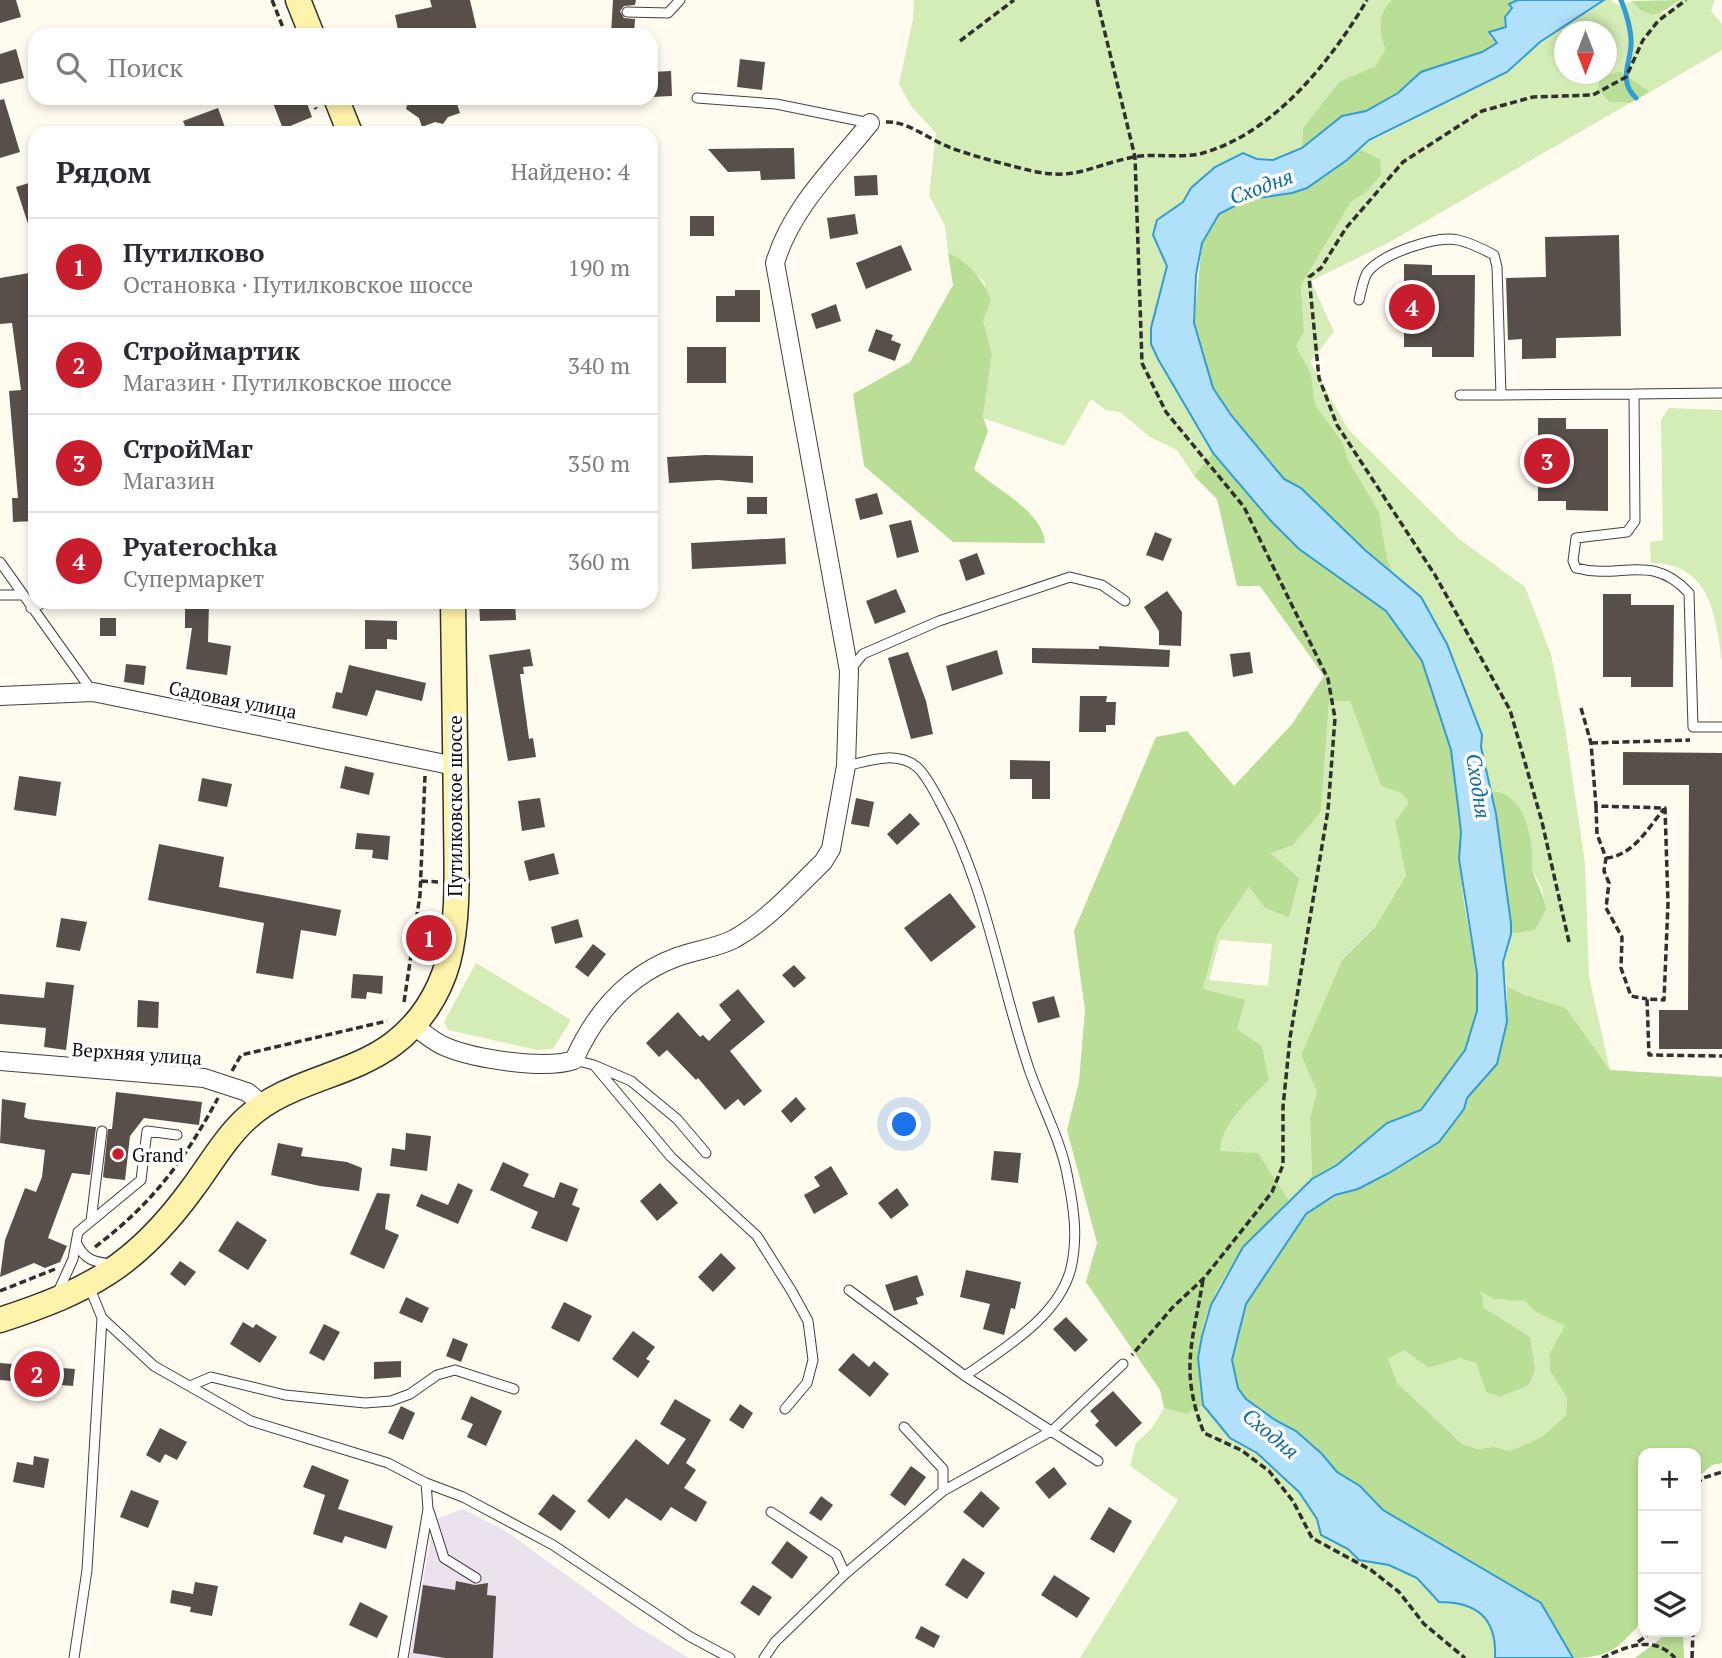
<!DOCTYPE html>
<html lang="ru">
<meta charset="utf-8">
<style>
:root{--surface:#fff;--page:#f7f7f7;--text:#2b2b33;--muted:#7c7c81;--line:#e1e1e2;--accent:#c71d2c}
body{margin:0;font-family:"PT Serif",serif;background:var(--page);color:var(--text)}
.controls{position:absolute;right:21px;bottom:21px;display:grid;overflow:hidden;border-radius:14px;box-shadow:0 4px 10px #0003}
.controls button{width:63px;height:63px;display:grid;place-items:center;padding:0;border:0;border-bottom:2px solid var(--line);background:var(--surface);color:var(--text);font:35px sans-serif}
.compass{position:absolute;left:1554px;top:21px;width:63px;height:63px;border-radius:50%;background:var(--surface);box-shadow:0 4px 10px #0003;rotate:180deg}
.you{position:absolute;left:905px;top:1125px;width:24px;height:24px;margin:-18px;border:5px solid #fff;border-radius:50%;background:#1a73e8;box-shadow:0 0 0 10px #1a73e833}
.badge{display:grid;place-items:center;width:46px;height:46px;border-radius:50%;background:var(--accent);color:#fff;font-size:23px;font-weight:700}
.pin{position:absolute;translate:-50% -50%;border:4px solid #fff;box-shadow:0 2px 7px #0006}
.list{margin:0;padding:0;list-style:none}
h2{display:flex;justify-content:space-between;align-items:center;height:91px;margin:0;padding:0 28px;font-size:30px}
h2 small{font-size:23px;font-weight:400;color:var(--muted)}
.list li{display:grid;grid-template-columns:46px 1fr auto;gap:21px;align-items:center;box-sizing:border-box;height:98px;padding:0 28px;border-top:2px solid var(--line)}
.list b{display:block;font-size:26px;white-space:nowrap}
.list p{margin:0;font-size:23px;white-space:nowrap;color:var(--muted)}
.list em{font-size:23px;font-style:normal;color:var(--muted)}
.icon{flex:none;width:38px;height:38px;fill:none;stroke:currentColor;stroke-width:2;stroke-linecap:round;stroke-linejoin:round}
.map{position:relative;flex:none;width:1722px;height:1658px;overflow:hidden}
.search{position:absolute;background:var(--surface);box-shadow:0 4px 10px #0003;left:28px;top:28px;width:630px;height:77px;display:flex;align-items:center;gap:18px;box-sizing:border-box;padding:0 24px;border-radius:21px;color:var(--muted);font-size:26px}
.panel{position:absolute;background:var(--surface);box-shadow:0 4px 10px #0003;left:28px;top:126px;width:630px;height:483px;border-radius:21px}
.map>svg:first-child{display:block}
.industrial{fill:#ece2ed}
.green{fill:#d4ecb6;fill-rule:evenodd}
.forest{fill:#b9de95;fill-rule:evenodd}
.water{fill:#b1e1fa;stroke:#339bd5;stroke-width:2}
.lines{fill:none;stroke-linecap:round;stroke-linejoin:round}
.stream{stroke:#339bd5;stroke-width:5}
.building{fill:#584f4a}
.lane-casing{stroke:#414141;stroke-width:11}
.street-casing{stroke:#414141;stroke-width:20}
.secondary-casing{stroke:#303030;stroke-width:27}
.path{stroke:#303030;stroke-width:3.5;stroke-dasharray:7 3.5;stroke-linecap:butt}
.lane{stroke:#fff;stroke-width:9}
.street{stroke:#fff;stroke-width:18}
.secondary{stroke:#fff2aa;stroke-width:24}
.poi-dot{fill:#c71d2c;stroke:#fff;stroke-width:2.5}
.labels{text-anchor:middle;dominant-baseline:central;stroke-width:7;stroke-linejoin:round;paint-order:stroke}
.street-label{font-size:19px;fill:#0e0e0e;stroke:#fff}
.poi-label{font-size:19px;fill:#0e0e0e;stroke:#fff;text-anchor:start}
.water-label{font-size:21px;font-style:italic;fill:#0f6ca8;stroke:#fff}
</style>
<div class="map">
<svg width="1722" height="1658" viewBox="0 0 1722 1658">
<rect width="100%" height="100%" fill="#fffbef"/>
<path class="industrial" d="M463 1509 506 1531 635 1625 689 1658H409L434 1520Z"/>
<path class="green" d="M914 0H1391C1377 16 1379 30 1385 49L1376 67 1339 82 1303 128 1302 148C1279 158 1267 164 1243 153L1215 167 1191 188 1183 202 1157 220C1151 246 1167 248 1167 267 1167 293 1151 318 1151 344L1213 453 1194 476 1177 450 1150 437 1120 412 1106 410 1091 399 1064 446 983 418 992 354 983 320 985 282 948 253 945 226 929 195 936 133 911 106 899 84 913 19Z
M1604 0H1611L1619 6 1632 1 1648 14 1667 12 1679 0H1715L1711 11 1722 24V50L1650 92 1620 71 1600 77 1608 102 1630 103 1388 243 1311 281 1334 332 1310 362 1348 429 1459 539 1525 587 1551 654 1564 721 1585 863 1589 977 1610 1070 1566 1008 1522 994 1507 986 1503 962 1511 934 1535 930 1546 910 1542 888 1531 868V845L1522 813 1498 791H1490L1481 746 1482 735 1433 617 1421 597 1393 572 1387 558 1379 512 1347 458 1343 443 1315 404 1311 374 1296 346 1304 332 1301 285 1351 202 1365 193 1380 159 1357 148 1498 77 1540 42ZM1564 32H1606V74H1564Z
M1669 408 1722 410V662C1716 617 1711 563 1651 563L1650 542 1663 540 1661 420Z
M1329 701H1350L1381 786 1401 793 1409 803 1395 821 1406 874 1375 927 1342 960 1301 1055 1317 1092 1310 1118 1312 1179 1289 1200 1258 1153 1219 1152C1221 1123 1250 1100 1269 1080L1262 1046 1237 1029 1203 989 1218 933 1249 885 1265 908 1289 916 1269 852 1321 811ZM1220 940 1272 944 1268 986 1209 980Z
M476 963 571 1020 553 1049 537 1050 448 1030 444 1022Z
M1481 1291 1494 1299 1525 1301 1536 1312 1566 1326 1549 1355 1550 1371 1567 1398 1566 1415 1542 1437 1510 1451 1494 1447 1477 1449 1461 1444 1398 1384 1388 1359 1404 1350 1429 1368 1460 1358 1476 1363 1486 1392 1500 1397 1529 1385 1530 1337 1483 1308Z
M1203 1405 1230 1438 1257 1453 1299 1492 1317 1519 1321 1535 1348 1549 1359 1560 1389 1565 1418 1578 1439 1602C1477 1602 1497 1618 1495 1658H1080L1178 1500 1130 1466 1136 1443 1152 1428 1164 1408 1187 1414Z"/>
<path class="forest" d="M1391 0H1518L1510 4 1512 8 1506 27 1495 30 1490 37 1497 42 1482 52 1421 72 1398 92 1366 111 1342 116 1302 148 1303 128 1339 82 1376 66 1385 49C1379 30 1377 16 1391 0Z
M1679 0C1661 14 1650 23 1632 1Z
M1620 71 1650 92 1630 103 1609 102 1598 88 1600 77Z
M1357 148 1380 159 1381 175 1365 193 1351 202 1301 285 1304 332 1296 346 1311 374 1315 404 1343 443 1347 458 1379 512 1387 558 1393 572 1365 550 1301 488 1284 479 1231 415 1213 388 1194 323 1202 243 1218 215 1246 200 1292 193 1322 179Z
M948 253C968 261 985 282 991 301L983 320 992 354 983 417 988 431 974 469C995 489 1043 511 1045 543L953 542 864 466 853 394 910 362 953 285Z
M1213 453 1299 549 1386 611 1422 661 1451 750 1461 832 1459 859 1464 903 1477 973V1011L1465 1050 1421 1110 1387 1123 1337 1165 1312 1179 1310 1118 1317 1092 1301 1055 1342 960 1375 927 1406 875 1395 821 1409 803 1401 793 1381 786 1350 701H1329L1321 811 1293 845 1270 853 1299 878 1289 917 1265 908 1249 886 1218 933 1203 989 1245 1000 1237 1029 1262 1046 1269 1080C1250 1100 1221 1123 1220 1151L1258 1153 1289 1200C1230 1261 1184 1314 1203 1405L1187 1414 1164 1408 1160 1390 1086 1282 1097 1243 1067 1130 1079 1082 1085 1010 1074 931 1156 737 1187 731 1234 786 1292 724 1324 676 1260 586H1237L1217 499 1194 476Z
M1490 791C1521 792 1530 826 1532 853 1533 858 1531 864 1532 869 1536 884 1544 893 1546 910L1535 930 1511 934Z
M1507 986 1522 994 1566 1008 1610 1070 1722 1077V1463L1712 1465 1696 1479V1453H1643V1620C1620 1647 1610 1658 1573 1658L1541 1603 1383 1510 1360 1486 1337 1472 1322 1454 1296 1431 1275 1420 1246 1399 1238 1388 1232 1360 1246 1304 1306 1214 1336 1195 1358 1189 1389 1173 1439 1142 1467 1098 1497 1064 1507 1022ZM1481 1292 1494 1299 1525 1301 1536 1312 1565 1326 1549 1355 1550 1371 1567 1398 1566 1415 1542 1437 1510 1451 1494 1447 1477 1449 1462 1444 1398 1384 1388 1359 1404 1350 1429 1368 1460 1358 1476 1363 1486 1392 1500 1397 1529 1385 1535 1370 1530 1337 1484 1308Z
M1669 1632H1683L1684 1658H1635Z"/>
<path class="water" d="M1604 0 1540 42 1507 72 1369 140 1347 160 1307 188 1292 193 1246 200 1219 214 1202 243 1196 275 1194 323 1213 388 1231 415 1284 479 1301 488 1365 550 1421 597 1447 644 1482 735 1481 747 1496 814 1511 923V934L1503 962 1507 1022 1497 1064 1467 1098 1464 1109 1439 1142 1389 1173 1358 1189 1335 1195 1306 1214 1246 1304 1232 1360 1238 1388 1246 1399 1275 1420 1296 1431 1322 1454 1337 1472 1360 1486 1383 1510 1541 1603 1573 1658H1495C1497 1618 1477 1602 1439 1602L1417 1578 1389 1565 1359 1560 1348 1549 1321 1535 1317 1519 1299 1492 1257 1453 1230 1438 1203 1405 1198 1358 1202 1336 1211 1305 1243 1247 1312 1179 1337 1165 1387 1123 1421 1110 1465 1050 1477 1011V973L1459 859 1461 832 1458 806 1451 750 1422 661 1386 611 1299 549 1271 521 1213 453 1158 359 1151 344V328L1167 266 1153 235 1157 220 1183 202 1191 188 1215 167 1243 153 1257 159 1273 160 1302 148 1342 116 1366 111 1398 93 1421 72 1482 52 1497 43 1489 32 1506 27 1505 17 1512 8 1509 4 1518 0Z"/>
<g class="lines">
<path class="stream" d="M1621 0C1626 12 1632 32 1631 45 1630 65 1618 81 1636 98"/>
</g>
<path class="building" d="M0 0H16L21 17 0 23Z
M430 0H470L478 35H399L395 15 432 7Z
M613 0H636L635 5 624 6 620 11 624 18 635 19 634 35H611Z
M16 49 24 78 0 84V54Z
M740 59 765 62 762 90 737 87Z
M671 71 672 96 651 97V72Z
M271 98H305L312 117 283 129Z
M409 98H455L460 113 448 117 443 124 435 122 422 127 419 118 406 109Z
M4 99 20 152 0 158V100Z
M218 108 227 133H188L183 121Z
M794 148 795 179 761 180 760 171 728 172 708 149Z
M877 175 878 195 855 196 854 176Z
M35 181V235L32 236 16 187Z
M855 214 858 234 830 239 827 218Z
M690 216H714V236H690Z
M1619 235 1621 336 1556 338V358L1522 359V339L1508 340 1506 278 1546 277 1545 237Z
M901 245 912 270 866 289 856 263Z
M1404 264 1432 265V275H1475L1474 357H1432V347H1404Z
M35 272V521L13 522 12 498H18L9 391 21 390 12 323 0 324V278Z
M735 290H760V322H716V296H735Z
M836 304 841 321 816 329 811 314Z
M876 329 893 335 891 340 901 344 895 361 868 351Z
M687 347H726V383H687Z
M1538 418H1566V429H1608V511L1566 510V501H1538Z
M705 455 753 456V483L718 480 669 483 667 457Z
M877 493 883 514 860 520 855 499Z
M747 497H767V514H747Z
M911 520 919 552 897 558 889 525Z
M1155 532 1172 539 1163 561 1146 555Z
M785 538 786 564 692 569 691 543Z
M977 553 985 574 966 581 959 560Z
M896 589 906 612 875 624 866 601Z
M1167 591 1182 612 1181 646 1159 645V631L1144 607Z
M1603 594H1631V605H1674L1673 687H1631V677H1603Z
M185 602H209L208 642 231 646 227 675 186 669 192 628H185Z
M479 602H515L516 620 480 621Z
M100 618H116V636H100Z
M365 620 397 621V640L387 639V649H365Z
M1099 646 1170 650 1169 667 1032 663V648L1099 649Z
M530 649 533 666 523 667 524 674H520L529 739 533 738 536 757 508 761 489 655Z
M997 650 1003 674 952 691 946 666Z
M908 652 926 701 933 734 911 739 888 658Z
M1250 652 1253 673 1233 677 1230 654Z
M126 664 146 666 144 685 124 682Z
M349 665 426 683 422 701 376 690 367 716 332 708 336 692 342 693Z
M1080 696H1107L1106 702H1116L1115 725H1106V732H1079Z
M1623 752 1722 753V1049H1659V1010H1688L1689 785H1623Z
M1010 760 1050 761V799H1032V779H1010Z
M345 766 374 773 369 795 340 788Z
M19 776 61 782 56 816 14 810Z
M202 778 232 784 227 807 198 801Z
M540 798 545 827 522 831 518 801Z
M856 798 874 802 869 827 851 824Z
M910 813 920 824 897 845 887 834Z
M357 833 390 836 388 860 372 858 373 850 355 849Z
M159 844 224 857 219 887 341 910 336 936 301 930 293 979 256 973 264 923 148 900Z
M554 853 559 874 529 881 524 861Z
M950 893 976 927 931 962 904 928Z
M61 918 87 922 80 951 56 947Z
M578 919 583 937 555 944 551 927Z
M593 944 606 954 588 977 575 967Z
M794 965 806 978 794 988 782 975Z
M353 974 383 976 382 994 367 992 366 999 351 998Z
M46 982 74 985 66 1050 44 1047 46 1028 0 1024V994L44 998Z
M738 989 765 1022 730 1051 762 1091 744 1106 738 1099 725 1110 698 1078 696 1080 667 1050 659 1057 646 1043 678 1012 700 1037 703 1035 709 1041 731 1020 719 1005Z
M1054 996 1060 1017 1038 1023 1032 1002Z
M138 1000 159 1002 158 1028 137 1027Z
M116 1092 202 1102 199 1125 144 1118 130 1136 125 1180 106 1178 103 1177 108 1129H112Z
M796 1097 806 1109 791 1123 781 1111Z
M2 1099 26 1103 24 1117 28 1119 96 1127 90 1175 72 1173 48 1238 67 1246 60 1262 45 1268 34 1263 0 1277 5 1240 25 1188 36 1192 42 1177 45 1150 0 1143Z
M406 1133 431 1136 427 1171 390 1166 392 1148 405 1150Z
M278 1143 303 1148 301 1156 347 1162 362 1168 359 1191 320 1186 271 1175Z
M994 1151 1021 1153 1018 1183 991 1180Z
M503 1162 529 1174 523 1186 554 1198 560 1182 578 1189 572 1205 580 1208 567 1242 531 1228 538 1212 490 1190Z
M831 1166 848 1194 814 1214 804 1195 820 1186 814 1177Z
M458 1183 473 1190 458 1224 416 1206 421 1194 448 1205Z
M660 1183 678 1203 657 1221 640 1201Z
M897 1188 909 1205 891 1219 878 1203Z
M377 1193 390 1194 385 1229 399 1235 384 1269 350 1254Z
M237 1221 267 1240 248 1270 218 1251Z
M721 1253 736 1268 713 1292 698 1277Z
M180 1261 196 1272 185 1286 170 1274Z
M966 1270 1021 1282 1015 1309 1011 1308 1004 1335 983 1329 990 1304 960 1297Z
M917 1275 924 1295 916 1298 918 1304 894 1311 885 1285Z
M406 1297 429 1308 422 1323 399 1313Z
M564 1302 592 1316 579 1342 551 1328Z
M1066 1317 1088 1340 1075 1352 1053 1329Z
M243 1322 253 1328 256 1324 277 1337 260 1363 230 1344Z
M324 1324 340 1332 324 1361 309 1353Z
M633 1331 655 1347 646 1359 650 1361 638 1378 612 1359Z
M453 1338 468 1344 461 1362 446 1356Z
M853 1353 869 1367 874 1361 889 1374 870 1397 838 1370Z
M401 1361V1377L374 1379V1362Z
M0 1363 75 1369 73 1386 0 1380Z
M1113 1391 1142 1423 1116 1447 1095 1425 1099 1421 1090 1411Z
M471 1396 502 1411 486 1446 467 1437 473 1424 461 1419Z
M675 1399 711 1420 686 1463 696 1470 684 1488 707 1502 696 1522 671 1507 661 1521 626 1498 609 1519 587 1501 636 1439 668 1465 686 1439 660 1424Z
M740 1404 753 1413 743 1429 729 1420Z
M401 1406 415 1413 403 1440 388 1433Z
M160 1428 187 1442 177 1460 165 1454 160 1463 146 1455Z
M34 1456 49 1459 44 1488 13 1482 17 1462 33 1465Z
M312 1465 349 1480 338 1509 393 1526 386 1549 345 1536 342 1543 313 1534 325 1495 303 1487Z
M911 1466 926 1477 905 1506 890 1495Z
M1054 1467 1067 1484 1049 1499 1035 1482Z
M131 1490 159 1501 148 1528 120 1517Z
M981 1491 1000 1508 983 1528 963 1512Z
M553 1494 576 1511 561 1531 538 1514Z
M821 1496 833 1505 821 1521 809 1513Z
M1109 1507 1132 1521 1114 1553 1090 1539Z
M787 1541 808 1557 792 1579 771 1563Z
M963 1558 985 1573 967 1599 945 1585Z
M1054 1575 1090 1598 1077 1618 1041 1595Z
M456 1581 475 1585 488 1583 487 1595 496 1596 493 1658H446L413 1653 423 1585 455 1590Z
M195 1582 218 1586 212 1616 190 1612 191 1607 170 1603 172 1590 193 1594Z
M753 1585 772 1597 759 1616 740 1603Z
M360 1602 388 1616 377 1638 349 1625Z
M921 1626 940 1636 934 1648 915 1638Z"/>
<g class="lines">
<defs>
<path id="lane" d="M627 12 668 13 680 0
M697 98 776 104 870 123
M1359 300C1361 292 1363 280 1367 273 1381 254 1436 235 1458 240 1471 243 1483 249 1494 255L1497 267 1501 395 1634 394
M1722 393 1634 394 1635 521 1627 532 1576 538 1573 561 1576 568C1621 580 1651 552 1689 593L1693 727H1722
M1460 395H1501
M0 562 92 691
M0 595H22
M31 608 46 602
M850 670 863 654 939 621 1070 577 1102 585 1125 601
M846 766C868 761 896 750 917 767 926 775 934 791 940 802 986 885 999 980 1029 1069 1041 1104 1062 1142 1068 1179 1074 1209 1078 1238 1071 1268 1059 1317 1003 1349 965 1376
M574 1060 594 1065 671 1157 757 1236 791 1290 808 1321 813 1360 807 1383 785 1409
M596 1066 631 1081 677 1119 706 1153
M91 1221 102 1131
M77 1244C85 1260 94 1262 111 1264
M849 1290 965 1376 1098 1461
M58 1292 73 1259 78 1232 141 1180 147 1131 177 1135
M102 1318 154 1366 251 1421 388 1463 426 1483 463 1497 553 1545 689 1636 730 1658
M190 1386 211 1377 285 1395 365 1403 391 1401 410 1394 437 1375 455 1370 514 1389
M904 1427 943 1469V1491
M429 1511 444 1558 476 1578
M771 1512 836 1554 845 1574
M74 1658 87 1570 102 1318 89 1286
M403 1658 428 1509 426 1483
M764 1658 775 1642 845 1574 943 1491 1053 1430 1123 1364"/>
<path id="street" d="M0 696 93 692 455 766
M414 1026C424 1033 435 1043 446 1047 475 1059 545 1070 574 1060 595 1013 628 975 677 957 695 950 717 948 734 939 768 920 795 889 823 862L831 849 846 766 849 671 775 263C791 208 835 167 870 123
M0 1061 204 1078 247 1092 263 1105"/>
<path id="secondary" d="M298 0 312 35
M336 98 350 133
M0 1320C89 1291 136 1266 192 1189 210 1165 225 1138 247 1118 288 1080 349 1077 393 1044 420 1024 439 994 448 962 460 915 456 862 456 814 455 743 454 673 453 602"/>
</defs>
<use href="#lane" class="lane-casing"/>
<use href="#street" class="street-casing"/>
<use href="#secondary" class="secondary-casing"/>
<path class="path" d="M272 0 286 35
M1097 0 1135 157 1142 363 1166 412 1244 507 1328 679 1335 718 1328 810 1290 1038 1283 1107V1165L1272 1192 1255 1214 1204 1278 1172 1308 1132 1355
M960 41 1014 0
M311 98 316 109
M886 122C908 121 928 139 949 147 972 156 997 162 1020 168 1076 183 1084 167 1134 157 1156 153 1181 159 1203 153 1274 133 1331 61 1367 0
M1581 708 1591 743 1596 806 1665 808 1668 903 1664 1000 1647 999 1649 1055 1722 1056
M1591 743 1690 740
M1596 806 1597 834 1606 858 1604 871 1609 883 1606 908 1622 937 1621 968 1631 996 1647 999
M1606 858C1633 856 1648 828 1664 809
M421 881 438 882
M1569 942 1542 822 1510 710 1435 575 1337 425 1319 378 1309 277 1321 268 1346 228 1403 162 1482 111 1533 97 1593 95 1626 77 1643 40 1658 21 1686 0
M404 1002 420 895 425 776
M232 1071 241 1055 387 1021
M95 1247C153 1203 184 1161 218 1098
M1203 1280C1193 1342 1179 1370 1204 1433L1241 1450 1269 1471 1293 1501 1312 1538 1371 1570 1399 1592 1424 1624 1465 1658
M0 1291 55 1269
M1696 1484 1703 1478 1722 1472
M1638 1642 1652 1632
M1602 1658C1626 1647 1653 1634 1675 1658
M1692 1658 1693 1632"/>
<use href="#lane" class="lane"/>
<use href="#street" class="street"/>
<use href="#secondary" class="secondary"/>
</g>
<circle class="poi-dot" cx="118" cy="1154" r="7"/>
<g class="labels">
<g class="street-label">
<text transform="translate(233 699) rotate(11)">Садовая улица</text>
<text transform="translate(454 806) rotate(-90)">Путилковское шоссе</text>
<text transform="translate(137 1053) rotate(4)">Верхняя улица</text>
</g>
<g class="poi-label">
<text x="132" y="1154">Grand</text>
</g>
<g class="water-label">
<text transform="translate(1261 186) rotate(-20)">Сходня</text>
<text transform="translate(1479 786) rotate(81)">Сходня</text>
<text transform="translate(1271 1433) rotate(40)">Сходня</text>
</g>
</g>
</svg>
<div class="controls">
<button>+</button>
<button>−</button>
<button><svg class="icon" aria-label="layers" viewBox="0 0 24 24"><path d="M12 4l9 5-9 5-9-5zM3 14l9 5 9-5"/></svg></button>
</div>
<svg class="compass" viewBox="-18 -18 36 36"><path d="M0-13l5 13h-10z" fill="#e53935"/><path d="M0 13l5-13h-10z" fill="#7c7c81"/></svg>
<div class="you"></div>
<div class="pin badge" style="left:429px;top:938px">1</div>
<div class="pin badge" style="left:37px;top:1374px">2</div>
<div class="pin badge" style="left:1547px;top:461px">3</div>
<div class="pin badge" style="left:1412px;top:307px">4</div>
<div class="search"><svg class="icon" aria-label="search" viewBox="0 0 24 24"><circle cx="10" cy="10" r="6"/><path d="M15 15l6 6"/></svg>Поиск</div>
<section class="panel">
<h2>Рядом<small>Найдено: 4</small></h2>
<ul class="list">
<li><span class="badge">1</span><div><b>Путилково</b><p>Остановка · Путилковское шоссе</p></div><em>190 m</em></li>
<li><span class="badge">2</span><div><b>Строймартик</b><p>Магазин · Путилковское шоссе</p></div><em>340 m</em></li>
<li><span class="badge">3</span><div><b>СтройМаг</b><p>Магазин</p></div><em>350 m</em></li>
<li><span class="badge">4</span><div><b>Pyaterochka</b><p>Супермаркет</p></div><em>360 m</em></li>
</ul>
</section>
</div>
